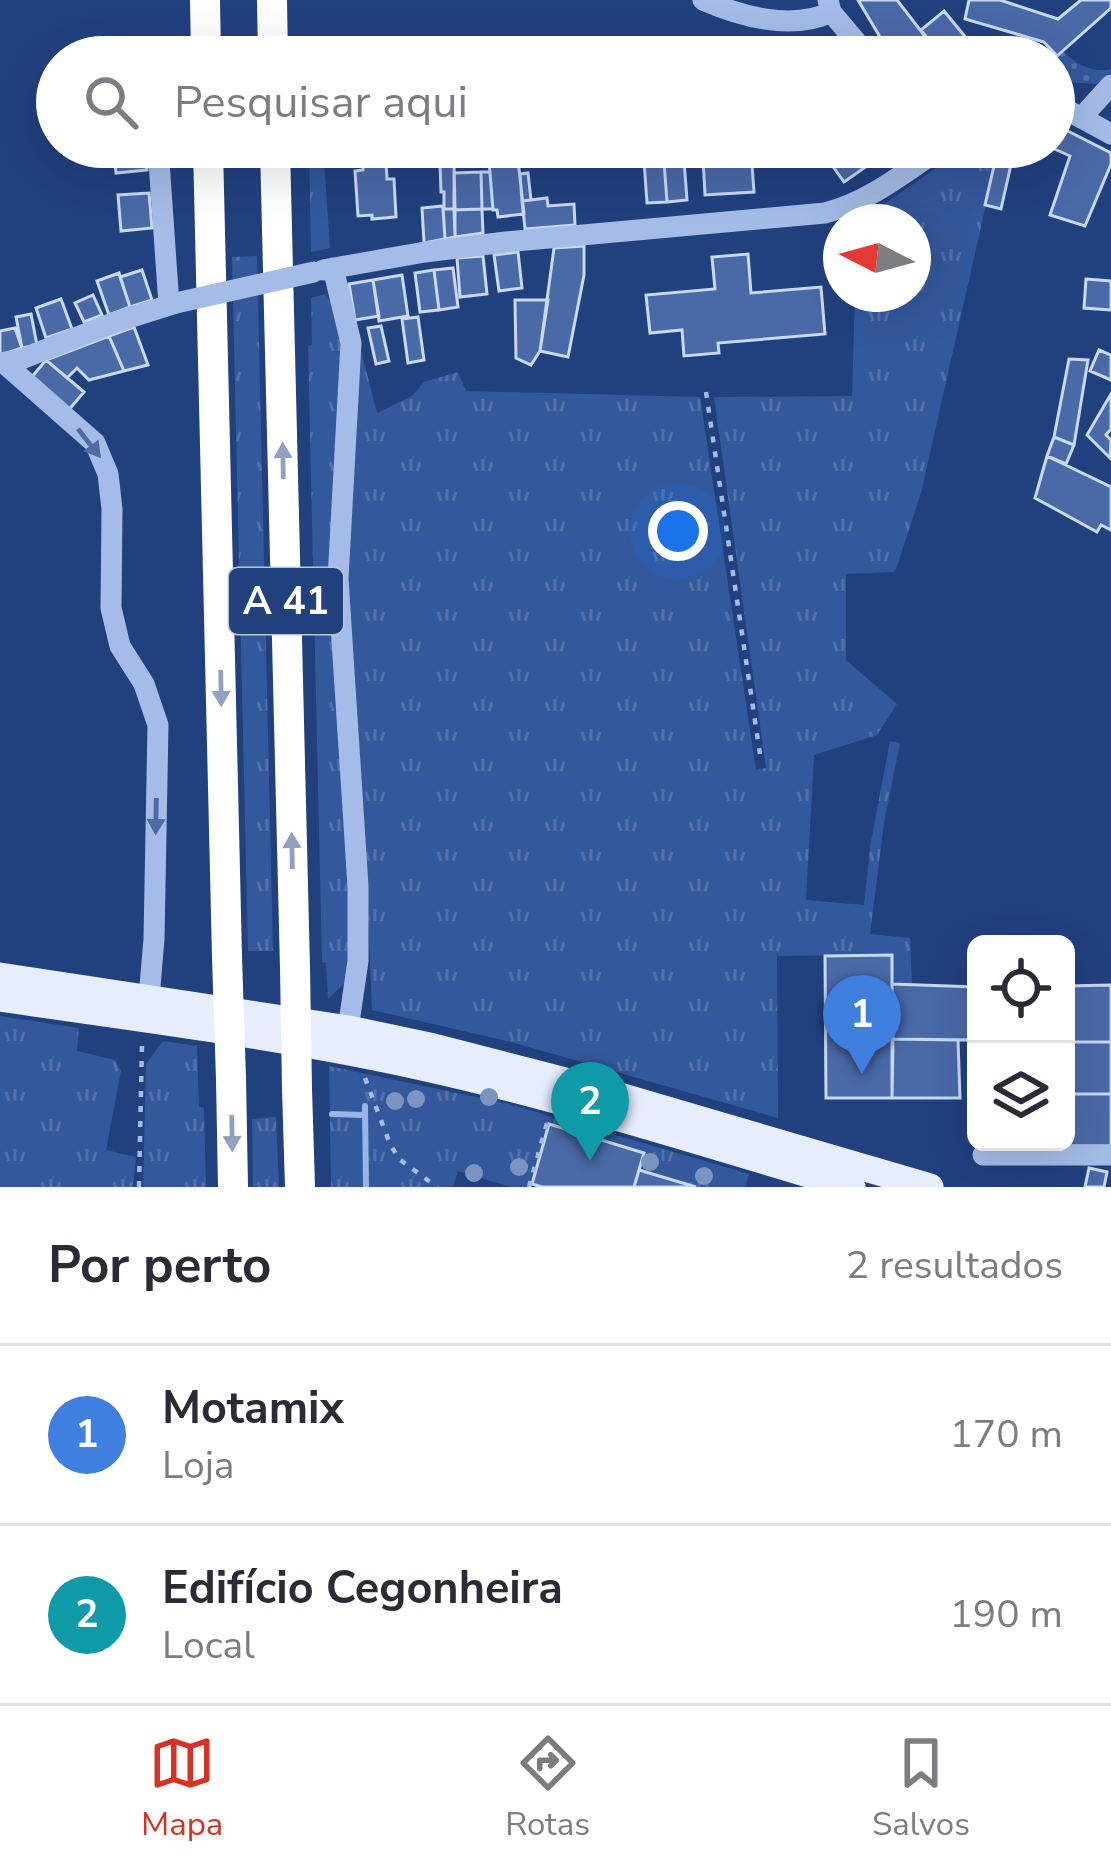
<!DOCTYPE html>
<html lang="pt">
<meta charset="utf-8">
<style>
:root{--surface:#fff;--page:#f2f2f3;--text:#2b2b33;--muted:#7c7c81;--line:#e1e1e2;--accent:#d93025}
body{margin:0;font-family:"Nunito Sans",sans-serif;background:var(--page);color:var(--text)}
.controls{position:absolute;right:36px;bottom:36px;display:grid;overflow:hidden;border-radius:18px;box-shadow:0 12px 48px #0002}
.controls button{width:108px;height:108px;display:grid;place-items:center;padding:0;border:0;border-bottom:3px solid var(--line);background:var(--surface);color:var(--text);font:60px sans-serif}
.compass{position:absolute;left:823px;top:204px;width:108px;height:108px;border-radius:50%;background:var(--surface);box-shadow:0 12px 48px #0002;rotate:276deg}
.you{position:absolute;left:678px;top:531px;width:42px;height:42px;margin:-30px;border:9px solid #fff;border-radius:50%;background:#1a73e8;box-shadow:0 0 0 18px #1a73e833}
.badge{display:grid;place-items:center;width:78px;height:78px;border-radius:50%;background:var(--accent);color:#fff;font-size:39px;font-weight:700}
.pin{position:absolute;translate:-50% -99px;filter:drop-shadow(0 3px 6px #0008)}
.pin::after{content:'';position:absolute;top:63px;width:42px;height:36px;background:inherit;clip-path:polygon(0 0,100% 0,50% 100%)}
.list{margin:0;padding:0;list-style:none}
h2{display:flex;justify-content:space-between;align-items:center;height:156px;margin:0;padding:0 48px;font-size:51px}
h2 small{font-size:39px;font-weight:400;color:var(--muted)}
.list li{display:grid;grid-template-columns:78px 1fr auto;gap:36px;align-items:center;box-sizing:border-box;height:180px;padding:0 48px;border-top:3px solid var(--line)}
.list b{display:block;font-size:45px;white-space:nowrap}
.list p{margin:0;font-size:39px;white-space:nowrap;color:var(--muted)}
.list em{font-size:39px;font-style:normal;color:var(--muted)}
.icon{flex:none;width:66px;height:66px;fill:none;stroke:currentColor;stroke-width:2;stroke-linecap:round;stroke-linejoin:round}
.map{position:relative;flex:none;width:1111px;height:1187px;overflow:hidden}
.search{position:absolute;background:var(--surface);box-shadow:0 12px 48px #0002;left:36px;right:36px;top:36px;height:132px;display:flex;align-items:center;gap:30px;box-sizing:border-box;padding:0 42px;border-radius:66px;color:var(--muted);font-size:45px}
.sheet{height:516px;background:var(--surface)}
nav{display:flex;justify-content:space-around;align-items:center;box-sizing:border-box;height:168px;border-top:3px solid var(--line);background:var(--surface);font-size:33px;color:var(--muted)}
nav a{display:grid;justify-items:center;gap:6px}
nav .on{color:var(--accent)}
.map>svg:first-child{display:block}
.grass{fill:url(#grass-tufts)}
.garden{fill:url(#garden-dots)}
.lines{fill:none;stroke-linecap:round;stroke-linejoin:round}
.stream{stroke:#98b5e8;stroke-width:6}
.building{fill:#4969a7;stroke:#c8d8f5;stroke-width:3}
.path{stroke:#a4bce7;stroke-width:4.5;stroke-dasharray:6 9;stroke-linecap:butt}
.minor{stroke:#a4bce7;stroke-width:21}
.major{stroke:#e6edfd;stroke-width:27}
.highway{stroke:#fff;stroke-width:30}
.minor-bridge{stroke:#a4bce7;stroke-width:21}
.highway-bridge{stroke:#fff;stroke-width:30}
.tree{fill:#7c94bf}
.oneway{fill:#4e6ba3}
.oneway2{fill:#90a0be}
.labels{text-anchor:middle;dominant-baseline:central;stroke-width:10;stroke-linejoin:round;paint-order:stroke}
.shield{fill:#20407e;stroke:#bcc6d8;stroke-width:3}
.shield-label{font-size:39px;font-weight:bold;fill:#fff}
</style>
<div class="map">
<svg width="1111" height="1187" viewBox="0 0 1111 1187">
<defs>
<pattern id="grass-tufts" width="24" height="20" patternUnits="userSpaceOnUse" patternTransform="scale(3)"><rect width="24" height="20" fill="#33589c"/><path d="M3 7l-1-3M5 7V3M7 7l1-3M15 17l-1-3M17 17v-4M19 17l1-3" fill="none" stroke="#5271ab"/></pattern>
<pattern id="garden-dots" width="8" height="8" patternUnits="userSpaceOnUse" patternTransform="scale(3)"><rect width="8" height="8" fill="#33589c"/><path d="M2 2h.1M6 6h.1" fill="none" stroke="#5271ab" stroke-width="1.8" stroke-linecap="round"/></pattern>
</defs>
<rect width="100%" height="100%" fill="#20407e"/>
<path class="grass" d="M309 147H323L330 248 311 252Z
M967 147H999L921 493 895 572 846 574V660L897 704 877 735 814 755 806 900 864 905 870 847 890 741 900 743 884 823 870 934 910 938 912 984H892L891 955 777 956 778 1118 511 1042 372 1010 368 914 346 582 361 350 377 413 412 396 424 382 458 372 466 391 700 397 756 770 766 768 714 397 852 396 855 294H913V222H858Z
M257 256 273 951H248L232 257Z
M326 294 334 309 342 337 353 950 345 983 328 999 326 963 322 962 308 346 312 345 311 298Z
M0 1016 79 1028 77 1051 115 1060 121 1071 106 1150 136 1157 133 1187H0Z
M163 1041 197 1046 199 1107 204 1108 206 1187H143L146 1064Z
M329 1066 509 1104 749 1174 745 1187H696L639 1170 644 1152 550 1125 531 1187H511L458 1171 453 1187H331Z
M276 1117 279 1187H253L252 1119Z"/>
<path class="garden" d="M1063 51C1076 65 1092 73 1111 69V73L1096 84 1054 81V59Z"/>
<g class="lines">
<path class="stream" d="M365 1106 366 1187
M332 1114 364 1115"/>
</g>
<path class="building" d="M858 0H897L941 57H892Z
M969 0H1000L1058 19 1081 0H1111V8L1057 56 1044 42 965 19Z
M944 11 972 45 975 43 986 57H941L921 30Z
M1054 124 1111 153V164L1085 226 1050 215 1070 156 1050 147H1054Z
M145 147 147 170 116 173 113 149Z
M488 147H517L518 160 489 162Z
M643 147H663L667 202 647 203Z
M663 147H683L687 200 667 202Z
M742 147V152L751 151 754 192 705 195 703 158H713L712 148Z
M819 147H853L867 166 844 182Z
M853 147H892L867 166Z
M1005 147H1025L1020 162 1002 157Z
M997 153 1012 160 1001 209 985 205Z
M518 160 524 214 498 217 497 210H493L489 162Z
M386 162 387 179H394L396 217 372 219V215L358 216 355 171 363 170V163Z
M440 163H454L455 209H444V192H441Z
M481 172H490L493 209H482Z
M481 172 482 209 454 210V173Z
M528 173 531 200 522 201 520 174Z
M149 193 152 228 121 231 118 195Z
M547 198 548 206 574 204 575 225 525 229 522 201Z
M443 206 445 239 424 243 422 208Z
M443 209H455V237L445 239Z
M482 209 483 233 455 237 454 210Z
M584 246V275L568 357 540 351 554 248Z
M518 252 522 288 499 291 494 255Z
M748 254 751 293 821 287 825 334 718 343 719 353 684 356 682 330 650 333 646 295 715 289 712 257Z
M483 256 487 294 460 297 457 258Z
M453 268 458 307 439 310 434 270Z
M142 270 152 300 130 307 120 277Z
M434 270 439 310 420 312 415 273Z
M119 273 130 307 109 315 97 281Z
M402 275 408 316 379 321 373 280Z
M1086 279 1111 281V310L1084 308Z
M373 280 379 316 355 320 349 284Z
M93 295 102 315 84 322 75 303Z
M61 299 72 329 46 338 36 308Z
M515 300H548L540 351 531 365 516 358Z
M31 314 37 345 22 348 16 317Z
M418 317 424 360 408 363 402 319Z
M381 326 389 361 376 364 368 328Z
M134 327 148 365 124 371 109 336Z
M15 328 22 348 0 355V331Z
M109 336 124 371 89 380 77 368 67 378 46 360Z
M1099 350 1111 355V380L1090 371Z
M1069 359 1088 360 1074 445 1054 437Z
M46 360 84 392 67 412 31 378Z
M1111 394V429L1106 435 1111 440 1110 458 1087 435Z
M1054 437 1074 445 1066 464 1047 456Z
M1047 456 1111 487V530L1101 525 1097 532 1035 498Z
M892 955V1098H826L825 956Z
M892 984 976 987V1040L893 1039Z
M1111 985V1042H1066V986Z
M893 1039 958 1040 960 1098H892Z
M1066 1042H1111V1094H1066Z
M1066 1094H1111V1146H1058V1142H1066Z
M549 1124 644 1153 634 1187H542L532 1184Z
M1089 1168 1107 1172 1104 1187H1085Z
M639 1170 696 1187H634Z"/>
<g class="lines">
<path class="path" d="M706 392 761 761
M365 1078 390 1144 399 1159 437 1187
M139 1187 142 1043
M529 1187 547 1123"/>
<path class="minor" d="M703 0C740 16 792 31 831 12
M828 0 831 12 869 57
M1054 103 1111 134
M1081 118 1111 85
M158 147 169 305
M333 268 351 343 338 579 358 886V961L346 1043
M323 270 425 252 506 242 825 213C869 202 905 172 943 147
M0 363 19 360 113 323 176 303
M4 363 95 443 108 474 112 509 111 608 120 646 144 684 158 725 154 939 149 998
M983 1155H1111"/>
<path class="major" d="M0 976 349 1029 434 1047 589 1087 930 1187
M0 998C141 1019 283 1036 422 1067 567 1099 709 1145 852 1187"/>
<path class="highway" d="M205 0 206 57
M272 0 273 57
M208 147 227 957
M275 147 295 968
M231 1079 233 1187
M297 1089 300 1187"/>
<path class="minor-bridge" d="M176 303 314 272"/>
<path class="highway-bridge" d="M227 957 231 1079
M295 968 297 1089"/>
</g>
<g class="tree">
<circle cx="489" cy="1097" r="9"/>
<circle cx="416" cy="1099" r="9"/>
<circle cx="395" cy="1101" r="9"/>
<circle cx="650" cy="1162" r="9"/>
<circle cx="519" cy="1167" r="9"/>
<circle cx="474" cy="1173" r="9"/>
<circle cx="704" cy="1176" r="9"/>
</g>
<defs><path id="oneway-solid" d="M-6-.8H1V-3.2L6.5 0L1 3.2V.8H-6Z" transform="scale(3)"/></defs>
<g class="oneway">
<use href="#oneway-solid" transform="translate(89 443) rotate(52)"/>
<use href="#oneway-solid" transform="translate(156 816) rotate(91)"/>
</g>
<g class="oneway2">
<use href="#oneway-solid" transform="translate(283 461) rotate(-91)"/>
<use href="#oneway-solid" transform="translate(221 688) rotate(89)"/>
<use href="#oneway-solid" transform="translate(292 851) rotate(-91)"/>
<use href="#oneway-solid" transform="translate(232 1133) rotate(89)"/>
</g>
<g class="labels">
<rect class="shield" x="229" y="568" width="114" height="66" rx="9"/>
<g class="shield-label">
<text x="286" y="601">A 41</text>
</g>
</g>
</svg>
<div class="controls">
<button><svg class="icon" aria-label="locate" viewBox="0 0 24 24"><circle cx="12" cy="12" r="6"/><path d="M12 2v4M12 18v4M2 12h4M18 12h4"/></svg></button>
<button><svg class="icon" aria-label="layers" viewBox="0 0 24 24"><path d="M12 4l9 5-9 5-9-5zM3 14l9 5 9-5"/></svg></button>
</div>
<svg class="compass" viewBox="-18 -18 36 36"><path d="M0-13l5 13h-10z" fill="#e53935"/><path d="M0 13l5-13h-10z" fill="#7c7c81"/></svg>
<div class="you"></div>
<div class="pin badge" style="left:862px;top:1074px;background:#3f7fe0">1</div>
<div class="pin badge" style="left:590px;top:1161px;background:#0f9aa8">2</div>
<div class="search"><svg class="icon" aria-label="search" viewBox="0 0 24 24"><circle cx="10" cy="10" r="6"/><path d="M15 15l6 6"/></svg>Pesquisar aqui</div>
</div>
<section class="sheet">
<h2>Por perto<small>2 resultados</small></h2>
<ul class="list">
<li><span class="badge" style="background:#3f7fe0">1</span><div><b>Motamix</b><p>Loja</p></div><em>170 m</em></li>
<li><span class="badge" style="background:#0f9aa8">2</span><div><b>Edifício Cegonheira</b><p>Local</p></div><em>190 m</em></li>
</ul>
</section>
<nav>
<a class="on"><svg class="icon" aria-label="map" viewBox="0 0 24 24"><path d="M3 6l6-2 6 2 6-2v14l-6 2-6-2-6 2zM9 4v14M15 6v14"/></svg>Mapa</a>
<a><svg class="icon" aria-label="directions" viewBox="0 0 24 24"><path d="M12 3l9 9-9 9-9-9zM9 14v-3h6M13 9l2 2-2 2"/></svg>Rotas</a>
<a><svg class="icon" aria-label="saved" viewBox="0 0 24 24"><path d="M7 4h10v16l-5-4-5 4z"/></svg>Salvos</a>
</nav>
